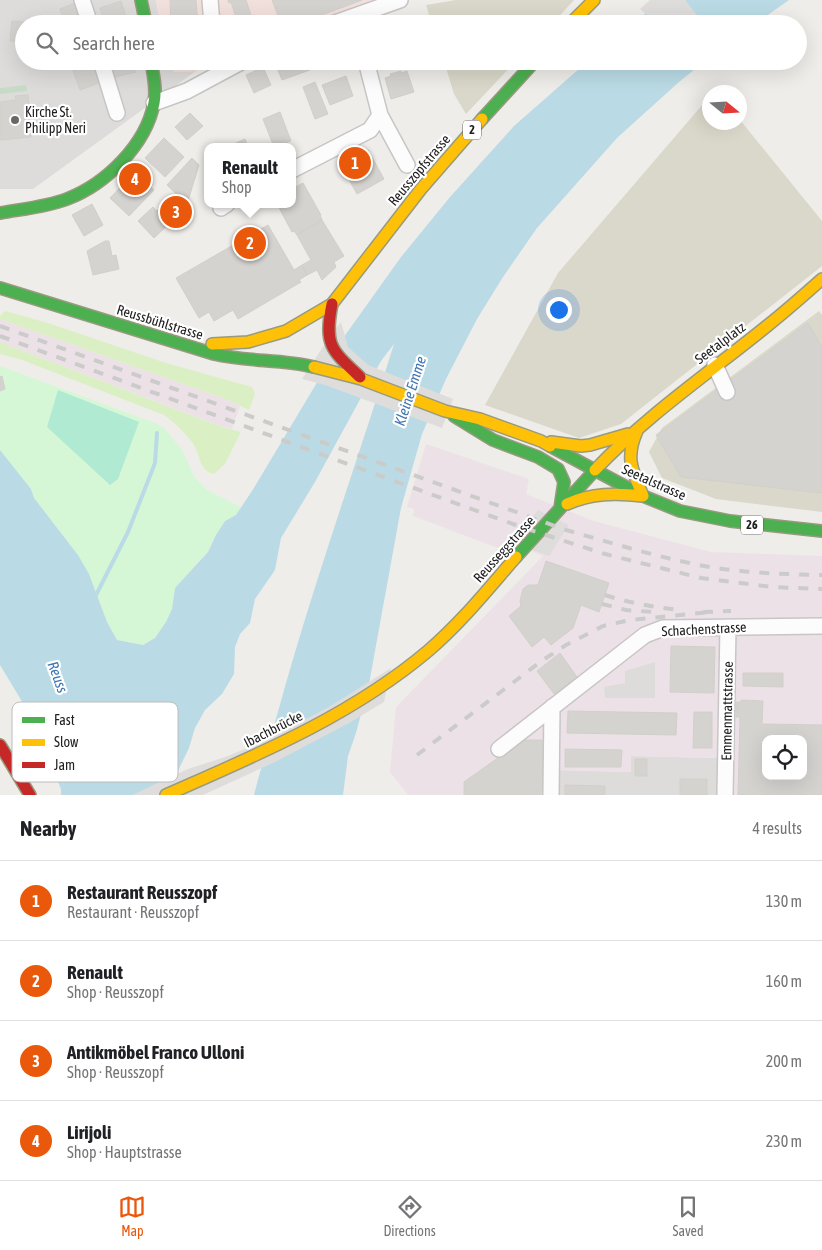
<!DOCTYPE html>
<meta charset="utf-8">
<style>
:root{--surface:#fff;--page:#f6f6f6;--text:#202124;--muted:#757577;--line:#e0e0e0;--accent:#ea580c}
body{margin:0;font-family:"Asap Condensed",sans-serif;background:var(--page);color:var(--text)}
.controls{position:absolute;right:15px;bottom:15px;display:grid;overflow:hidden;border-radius:10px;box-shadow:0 5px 20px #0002}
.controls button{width:45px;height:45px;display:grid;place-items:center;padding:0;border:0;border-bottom:1px solid var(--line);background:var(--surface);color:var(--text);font:25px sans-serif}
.compass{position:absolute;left:702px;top:85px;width:45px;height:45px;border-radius:50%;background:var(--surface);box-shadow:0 5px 20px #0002;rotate:108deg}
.you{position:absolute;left:558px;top:309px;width:18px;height:18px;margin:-12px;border:4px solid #fff;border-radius:50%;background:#1a73e8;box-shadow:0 0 0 8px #1a73e833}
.badge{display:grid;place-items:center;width:32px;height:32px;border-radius:50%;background:var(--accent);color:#fff;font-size:16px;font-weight:700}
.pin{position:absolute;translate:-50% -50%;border:2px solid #fff;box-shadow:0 1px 5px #0006}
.popup{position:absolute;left:204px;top:143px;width:92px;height:65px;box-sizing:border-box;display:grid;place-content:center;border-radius:10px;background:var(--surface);filter:drop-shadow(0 1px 4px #0005);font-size:16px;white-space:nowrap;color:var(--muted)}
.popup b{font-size:19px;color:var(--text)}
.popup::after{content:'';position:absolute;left:50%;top:100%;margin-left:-10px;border:10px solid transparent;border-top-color:var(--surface)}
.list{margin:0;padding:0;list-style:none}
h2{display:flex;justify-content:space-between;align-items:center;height:65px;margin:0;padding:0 20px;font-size:21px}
h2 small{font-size:16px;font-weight:400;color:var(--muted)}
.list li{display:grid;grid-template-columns:32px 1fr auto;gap:15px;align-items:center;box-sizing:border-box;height:80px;padding:0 20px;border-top:1px solid var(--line)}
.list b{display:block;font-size:19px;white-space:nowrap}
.list p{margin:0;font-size:16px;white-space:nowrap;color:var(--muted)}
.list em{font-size:16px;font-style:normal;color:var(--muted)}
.icon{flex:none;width:28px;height:28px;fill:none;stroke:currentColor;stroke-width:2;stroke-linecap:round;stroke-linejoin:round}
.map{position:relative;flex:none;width:822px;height:795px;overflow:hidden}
.search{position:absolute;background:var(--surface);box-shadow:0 5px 20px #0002;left:15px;right:15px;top:15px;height:55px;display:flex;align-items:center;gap:12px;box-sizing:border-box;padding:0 18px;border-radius:28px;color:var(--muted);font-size:19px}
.sheet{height:385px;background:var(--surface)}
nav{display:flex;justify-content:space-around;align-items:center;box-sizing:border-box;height:70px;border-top:1px solid var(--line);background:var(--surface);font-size:14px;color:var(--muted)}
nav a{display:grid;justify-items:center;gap:2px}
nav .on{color:var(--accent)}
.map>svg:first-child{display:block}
.residential{fill:#dedcda}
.commercial{fill:#f2e0dd}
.industrial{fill:#ede1e8;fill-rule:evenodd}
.religious{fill:#dddcda}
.construction{fill:#d9d8ca}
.grass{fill:#dbefc5}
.cemetery{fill:#c6dbc7}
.park{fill:#d5f7d6}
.pitch{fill:#b0ead3}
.water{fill:#badbe5}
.pier{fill:#dedddb}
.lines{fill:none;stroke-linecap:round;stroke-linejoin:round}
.stream{stroke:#badbe5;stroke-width:4}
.building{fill:#d5d3d0;stroke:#d2cfca;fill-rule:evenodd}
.street-casing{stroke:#c7c6c5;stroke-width:18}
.fast-casing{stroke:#989a7f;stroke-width:14}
.slow-casing{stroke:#989a7f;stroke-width:14}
.jam-casing{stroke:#989a7f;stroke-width:14}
.street{stroke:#fdfcfc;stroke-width:15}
.fast{stroke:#4caf50;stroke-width:11}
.slow{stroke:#ffc107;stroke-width:11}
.jam{stroke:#c62828;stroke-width:11}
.rail{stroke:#cbcbca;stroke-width:4;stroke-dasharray:10 10;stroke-linecap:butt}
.poi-dot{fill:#686866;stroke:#fff;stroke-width:2}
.labels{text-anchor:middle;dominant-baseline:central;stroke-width:4.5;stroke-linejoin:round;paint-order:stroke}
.shield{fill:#fff;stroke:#636363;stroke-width:1}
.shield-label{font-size:12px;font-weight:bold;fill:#202020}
.poi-label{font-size:14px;fill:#202020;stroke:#fff;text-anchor:start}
.street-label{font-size:14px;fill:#202020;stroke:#fff}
.water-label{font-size:15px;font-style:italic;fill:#4077b2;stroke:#fff}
.key{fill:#fff;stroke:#bcbcbc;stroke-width:1}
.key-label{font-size:14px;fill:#202020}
</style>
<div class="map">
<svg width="822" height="795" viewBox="0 0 822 795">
<rect width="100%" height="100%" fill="#efede9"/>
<path class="residential" d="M0 0H156L160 24H24V61H167L174 72 196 71 33 189H0Z
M631 756 719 758 722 795H556L557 770 631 772Z"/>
<path class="commercial" d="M156 0H377L316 24H160Z
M167 61H221L196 71 174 72Z"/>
<path class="industrial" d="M0 319 228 400 240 406 232 429 223 427 0 342Z
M426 444 529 479 526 494 594 521 711 552 822 556V795H722L719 758 631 756V772L557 770 547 795H408L390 772 396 707 543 556 512 543 506 551 413 516 414 509 407 507ZM766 739H803V776H766Z"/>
<path class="religious" d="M655 662V698H605L604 687 625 683V671Z"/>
<path class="construction" d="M456 0H574L552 24H432L426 5Z
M444 61H516L466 114 454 94Z
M709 97 710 122H740V120L822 221V266L621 424 579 438 485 405 558 273Z
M819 311 822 315V512L716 499 662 478 649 452 662 428Z"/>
<path class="grass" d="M5 311 48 323 166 363 252 387 255 394 249 410 228 400 0 319V316Z
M0 342 222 427 241 432 225 464 214 474C200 471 200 457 195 447 188 435 175 423 164 415L22 360 0 354Z"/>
<path class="cemetery" d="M26 85 27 91 0 94V88Z"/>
<path class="park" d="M0 366 155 423 164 428 182 450 195 478 207 490 241 507 236 515 225 521 216 535 208 551 175 588 172 609 166 622 155 638 142 645 117 640 107 622 89 574 78 555 34 498 31 489 0 450Z"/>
<path class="pitch" d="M58 390 139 422 118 479 110 485 47 427Z"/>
<path class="water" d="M661 0H789L755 24H633Z
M588 61H705L679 82 617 138 537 228 503 277 477 319 446 379 422 434 401 508 369 684 356 733 348 756 343 795H254C261 766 271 737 279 708 313 585 356 465 394 344L381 361 315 482 281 538 275 570 255 599 250 623 240 634 235 647 234 674 222 694 205 710 195 728 189 748 174 779 178 795H61V789L32 718 0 665V450L31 489 34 498 78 555 89 574 107 622 117 640 143 645 155 638 166 622 172 609 175 588 208 552 216 535 225 521 236 515 252 491 346 334 401 257 450 197 514 126Z"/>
<path class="pier" d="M650 0H685L704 24H658L640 9Z
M341 322 348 347 368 365 453 399 442 428 325 385 302 379 328 339Z
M538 510 569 525 549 556 512 543Z
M391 668 384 702 349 723 277 761 203 795H132L188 769 228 756 264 741 329 707Z"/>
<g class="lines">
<path class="stream" d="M94 599 128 532 155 463 157 433"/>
</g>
<path class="building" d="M170 0H196L198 24H171Z
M228 0H246L254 24H238L231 2 229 3Z
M272 0H362L298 24H281Z
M121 1 128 23 105 24 100 8Z
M75 3 82 24H65L60 9Z
M424 16 426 24 396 23 404 20 405 22Z
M12 21 35 23 24 24V42L10 41Z
M112 61H134L136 72 115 77Z
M178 61H207V63L178 65Z
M274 61H304L307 71 282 80Z
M304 61H332L307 71Z
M94 62 101 82 80 90 73 70Z
M263 67 271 85 254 93 246 75Z
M401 71V73L407 71 414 92 391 99 385 78 391 76 390 74Z
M346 76 353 96 330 105 322 85Z
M315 82 328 114 315 119 303 87Z
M28 95 31 137 0 140V102L16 100 15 96Z
M280 112 291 141 274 147 263 119Z
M190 113 203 126 187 140 175 127Z
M164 138 184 157 165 177 145 158Z
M245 139 248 147H227Z
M368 150 384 179 357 194 341 165Z
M192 158 199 165 187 204 167 185Z
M135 172 154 190 129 216 110 198Z
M303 183 321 215H320L322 220 297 235 294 231 292 232 277 204H292V189Z
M183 200 187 204 171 222 154 238 138 221 153 207 157 211 160 208 168 217Z
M92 204 103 225 84 236 72 215Z
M322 220 344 256 334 262 336 267 322 280 317 270 307 275 302 265 311 260 297 235Z
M268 225 294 270 302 265 307 275 299 280 301 282 238 319 233 310 214 321 209 312 199 318 176 278Z
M105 241H109L112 256 116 255 119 269 93 275 87 251Z
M808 323 822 347V493L681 477 656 435Z
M2 376 5 389 0 391V377Z
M546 561 609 583 599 612 581 605 573 628 551 645 544 637 532 647 509 616 521 606 520 601 523 589 528 585H538Z
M671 646 715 647 714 693 670 692Z
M560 653 577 677 554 694 537 671Z
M743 673H783V687L743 686Z
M741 700 763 701 762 724 822 725V795H738L740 717H736V702H741ZM766 739H803V776H766Z
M568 711 677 713 676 735 567 733Z
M694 712H712V748H693Z
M523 740H542L543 795H464V782Z
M565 749 622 750 621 767H565Z
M635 759H647V776H635Z
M680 779H707V795H680Z
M565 785 605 786V795H565Z"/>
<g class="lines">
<defs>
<path id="street" d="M82 0 90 24
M210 0 212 24
M332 24 400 0
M101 61 117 113
M366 61 380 115 407 165
M154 103 187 91 243 61
M292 170 370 130 380 115
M221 208 227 204
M715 365 727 392
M499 749 645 635 663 628 822 626
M551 795 552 707
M725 795 728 627"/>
<path id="fast" d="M141 0 146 24
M482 119 535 61
M0 213C22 209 46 207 67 199 106 184 146 145 154 103 157 89 153 74 151 61
M0 288 214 354C247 362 282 359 314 367
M454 416 493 440 538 457 558 469 564 482 560 508
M550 446 643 496 680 511 730 521 822 531
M516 557 595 470"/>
<path id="slow" d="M570 24 594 0
M212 344 248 342 286 331 332 304 421 189 482 119
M314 367 361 379 445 411 480 419 541 441 550 446
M637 431C625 458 632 470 643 496
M551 442 581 446 590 445 628 434
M595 470C647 415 709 373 767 326 786 311 804 295 822 279
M567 504C592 493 615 493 642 496
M166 795C257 755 351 716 428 651 461 623 488 589 516 557"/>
<path id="jam" d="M332 304C324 345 331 350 360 377
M0 745 30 795"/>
</defs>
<use href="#street" class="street-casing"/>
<use href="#fast" class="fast-casing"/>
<use href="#slow" class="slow-casing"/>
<use href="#jam" class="jam-casing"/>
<use href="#street" class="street"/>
<use href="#fast" class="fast"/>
<use href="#slow" class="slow"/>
<use href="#jam" class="jam"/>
<path class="rail" d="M0 326 566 530C612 543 657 557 704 566 743 573 782 574 822 575
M0 336 334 459 524 528 605 554 701 578 772 587 822 589
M605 595C629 603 654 607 679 610
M602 604 626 610 653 612
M703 612 731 611
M417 755 543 660 566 645 603 626 630 620 709 612"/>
</g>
<circle class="poi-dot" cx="15" cy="120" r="5"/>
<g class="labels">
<g class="shield">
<rect x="463" y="120.5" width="18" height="19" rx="4"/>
<rect x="741" y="515.5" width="22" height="19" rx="4"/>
</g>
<g class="shield-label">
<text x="472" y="130">2</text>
<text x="752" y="525">26</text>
</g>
<g class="poi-label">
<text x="25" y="112">Kirche St.<tspan x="25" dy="16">Philipp Neri</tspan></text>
</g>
<g class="street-label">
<text transform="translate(419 170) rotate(-50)">Reusszopfstrasse</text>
<text transform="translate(160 322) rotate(17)">Reussbühlstrasse</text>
<text transform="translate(720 343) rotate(-37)">Seetalplatz</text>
<text transform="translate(654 482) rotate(24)">Seetalstrasse</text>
<text transform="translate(504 549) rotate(-48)">Reusseggstrasse</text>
<text transform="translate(704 629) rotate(-3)">Schachenstrasse</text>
<text transform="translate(727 711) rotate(-89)">Emmenmattstrasse</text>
<text transform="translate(273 729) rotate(-27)">Ibachbrücke</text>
</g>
<g class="water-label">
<text transform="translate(410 391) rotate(-72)">Kleine Emme</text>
<text transform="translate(58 677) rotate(70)">Reuss</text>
</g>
</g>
<rect x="12" y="702" width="166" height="80" rx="8" class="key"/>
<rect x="22" y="717" width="23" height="6" fill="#4caf50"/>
<rect x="22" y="739" width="23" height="7" fill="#ffc107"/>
<rect x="22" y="762" width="23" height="6" fill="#c62828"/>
<g class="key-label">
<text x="54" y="725">Fast</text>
<text x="54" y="747">Slow</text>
<text x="54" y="770">Jam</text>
</g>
</svg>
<div class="controls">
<button><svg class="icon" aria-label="locate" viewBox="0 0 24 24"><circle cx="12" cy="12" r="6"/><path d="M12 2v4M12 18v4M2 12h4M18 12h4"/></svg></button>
</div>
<svg class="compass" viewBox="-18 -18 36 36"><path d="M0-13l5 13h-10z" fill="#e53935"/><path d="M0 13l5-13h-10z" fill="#757577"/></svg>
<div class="you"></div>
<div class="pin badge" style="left:355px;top:163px">1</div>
<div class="pin badge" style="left:250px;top:243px">2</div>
<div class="popup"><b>Renault</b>Shop</div>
<div class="pin badge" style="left:176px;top:212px">3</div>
<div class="pin badge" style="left:135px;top:179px">4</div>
<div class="search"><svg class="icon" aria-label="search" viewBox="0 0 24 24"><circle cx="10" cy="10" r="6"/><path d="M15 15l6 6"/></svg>Search here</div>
</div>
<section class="sheet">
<h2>Nearby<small>4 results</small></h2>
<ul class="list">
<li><span class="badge">1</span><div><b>Restaurant Reusszopf</b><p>Restaurant · Reusszopf</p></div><em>130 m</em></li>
<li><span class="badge">2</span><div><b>Renault</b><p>Shop · Reusszopf</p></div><em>160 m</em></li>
<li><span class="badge">3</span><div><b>Antikmöbel Franco Ulloni</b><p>Shop · Reusszopf</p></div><em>200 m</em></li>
<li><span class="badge">4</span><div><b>Lirijoli</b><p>Shop · Hauptstrasse</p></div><em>230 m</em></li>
</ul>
</section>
<nav>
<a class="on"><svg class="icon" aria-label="map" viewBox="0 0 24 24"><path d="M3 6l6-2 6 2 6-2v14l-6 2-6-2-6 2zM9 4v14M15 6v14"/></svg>Map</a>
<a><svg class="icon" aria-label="directions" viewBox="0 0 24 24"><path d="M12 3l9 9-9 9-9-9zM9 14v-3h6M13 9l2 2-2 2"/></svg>Directions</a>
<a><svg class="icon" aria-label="saved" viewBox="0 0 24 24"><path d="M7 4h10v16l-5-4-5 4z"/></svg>Saved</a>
</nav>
